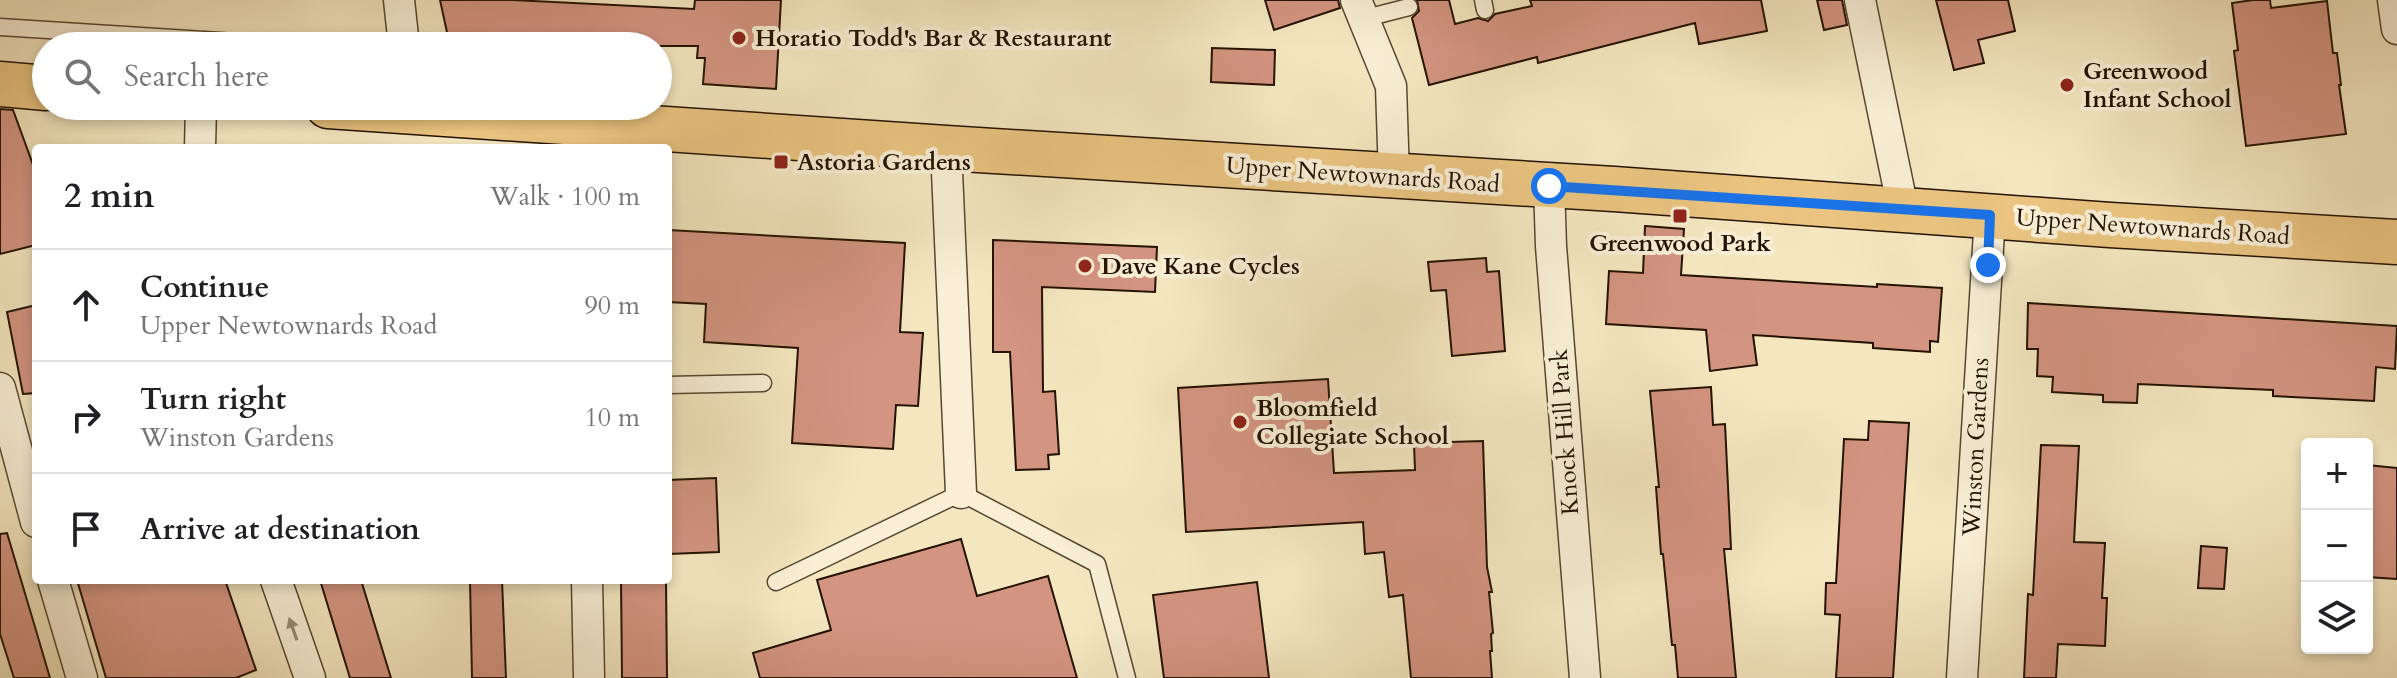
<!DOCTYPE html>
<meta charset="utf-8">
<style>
:root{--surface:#fff;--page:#f6f6f6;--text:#202124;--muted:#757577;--line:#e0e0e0}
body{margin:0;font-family:Cardo,serif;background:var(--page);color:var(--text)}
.controls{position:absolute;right:24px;bottom:24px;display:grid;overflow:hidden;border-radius:8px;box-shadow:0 4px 12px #0003}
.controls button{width:72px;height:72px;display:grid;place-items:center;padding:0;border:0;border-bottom:2px solid var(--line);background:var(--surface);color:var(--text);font:40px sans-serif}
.stop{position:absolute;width:24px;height:24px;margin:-18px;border:6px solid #1a73e8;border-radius:50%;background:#fff}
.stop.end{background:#1a73e8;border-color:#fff;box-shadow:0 2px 8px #0008}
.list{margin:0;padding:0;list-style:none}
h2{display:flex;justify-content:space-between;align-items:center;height:104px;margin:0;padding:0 32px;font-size:34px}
h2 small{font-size:26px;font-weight:400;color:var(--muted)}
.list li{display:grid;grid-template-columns:52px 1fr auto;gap:24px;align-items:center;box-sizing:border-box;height:112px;padding:0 32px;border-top:2px solid var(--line)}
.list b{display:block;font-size:30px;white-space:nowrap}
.list p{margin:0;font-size:26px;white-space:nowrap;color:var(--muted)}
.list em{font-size:26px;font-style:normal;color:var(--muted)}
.icon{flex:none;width:44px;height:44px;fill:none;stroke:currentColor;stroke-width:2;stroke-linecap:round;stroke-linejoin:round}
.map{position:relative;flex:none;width:2397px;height:678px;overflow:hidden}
.search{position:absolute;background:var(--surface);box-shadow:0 4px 12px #0003;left:32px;top:32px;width:640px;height:88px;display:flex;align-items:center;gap:20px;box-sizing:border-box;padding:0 28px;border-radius:44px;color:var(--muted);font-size:30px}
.panel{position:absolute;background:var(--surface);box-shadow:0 4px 12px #0003;left:32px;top:144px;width:640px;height:440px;border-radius:8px}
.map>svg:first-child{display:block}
.building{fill:#d39481;stroke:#231200;stroke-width:2}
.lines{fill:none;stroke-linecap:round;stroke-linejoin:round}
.service-casing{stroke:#574730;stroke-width:19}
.minor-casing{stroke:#574730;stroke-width:33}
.primary-casing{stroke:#231200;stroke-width:47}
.service{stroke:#f8efd6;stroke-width:16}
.minor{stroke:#f8efd6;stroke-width:30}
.primary{stroke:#eac480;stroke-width:44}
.oneway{fill:#988c76}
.route{stroke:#1a73e8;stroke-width:10}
.poi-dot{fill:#8f2418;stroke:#f8efd6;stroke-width:3}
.labels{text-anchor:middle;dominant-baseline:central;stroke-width:8;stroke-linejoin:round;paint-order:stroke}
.poi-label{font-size:24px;font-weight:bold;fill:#231200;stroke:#f8efd6;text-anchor:start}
.street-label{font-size:24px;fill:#231200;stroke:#f8efd6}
</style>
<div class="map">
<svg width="2397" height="678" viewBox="0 0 2397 678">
<rect width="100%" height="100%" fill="#f4e7c0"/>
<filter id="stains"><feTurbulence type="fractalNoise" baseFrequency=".0025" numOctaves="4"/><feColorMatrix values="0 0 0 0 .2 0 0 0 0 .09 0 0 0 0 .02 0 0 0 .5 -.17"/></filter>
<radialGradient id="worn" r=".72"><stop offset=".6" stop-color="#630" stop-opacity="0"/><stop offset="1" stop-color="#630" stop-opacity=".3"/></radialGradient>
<path class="building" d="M440 0H513L694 9 695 0H781L776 89 703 84 705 58H697L698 46H450Z
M1265 0H1338L1340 8 1274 30Z
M1417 0H1449L1455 24 1478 18 1488 21 1495 14 1532 6 1530 0H1761L1767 31 1699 44 1695 23 1538 63 1537 57 1429 85 1412 18 1419 11Z
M1817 0H1842L1847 25 1824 30Z
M1936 0H2008L2015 31 1978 40 1984 63 1954 70Z
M2253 0H2270L2271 8 2327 1 2333 53H2337L2341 85H2339L2346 134 2246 146 2234 51 2238 50 2232 3Z
M1212 48 1275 50 1274 85 1211 82Z
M0 109 13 110 36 173V245L0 254Z
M1645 226 1684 229 1681 275 1877 287V284L1942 288 1938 342 1930 341V352L1873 348V343L1753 335 1757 365 1710 371 1706 330 1606 324 1609 271 1643 273Z
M668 230 905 243 900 332 923 333 918 406 896 405 893 449 792 443 798 348 704 342 706 304 668 302Z
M993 240 1157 247 1155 292 1042 287 1043 392 1055 391 1059 454 1048 455 1049 469 1016 470 1010 352H993Z
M1486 258 1487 272 1499 271 1505 351 1452 356 1446 290 1431 291 1428 262Z
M2028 303 2397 326 2395 369 2376 367 2374 401 2273 396V390L2138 384 2137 403 2103 402V395L2052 392 2053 377 2037 376 2038 349H2027Z
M36 305V393L23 394 7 312Z
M1328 379 1334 473 1415 470 1414 443 1483 441 1487 567 1492 592H1489L1493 633 1491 634 1492 651H1490L1492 678H1411L1403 595 1389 597 1384 552 1365 554 1363 522 1186 532 1178 388Z
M1711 387 1713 425 1725 424 1731 549H1724L1736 678H1678L1675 645H1672L1663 554H1661L1656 487H1659L1650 391Z
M1869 421 1909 423 1893 678H1836L1840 615 1825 614 1826 583H1836L1844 439 1868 440Z
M2041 445 2079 446 2074 542 2105 543 2102 598H2107L2105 646 2058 644 2056 678H2024L2028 594 2033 595Z
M2367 465 2397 468V579L2367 577Z
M716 478 719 552 668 554V480Z
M7 533 35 627 50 678H14L0 634V534Z
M961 539 977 596 1048 576 1077 678H760L753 653 831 630 817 580Z
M2201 546 2227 548 2224 589 2198 588Z
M77 580H225L256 670 236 678H106Z
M320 580H361L391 678H350Z
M470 580H502L506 678H472Z
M621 580H666L667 678H622Z
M1257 582 1269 678H1164L1153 595Z"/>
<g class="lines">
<defs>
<path id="service" d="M1483 0 1485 10
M1362 19 1409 7
M0 27 298 46
M668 385 763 383
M776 582 961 493 1097 564 1127 678"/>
<path id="minor" d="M399 0 404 46
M1356 0 1391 86 1394 177
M1860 0 1903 209
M2393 0 2397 29
M200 148 201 106
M946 148 961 493
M1549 186 1551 246 1585 678
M0 388 36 522
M53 580 82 678
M276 580 310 678
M587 580 589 678
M1962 678 1990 215"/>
<path id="primary" d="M0 84 46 88
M328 106 946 148 1614 189 2110 225 2397 242"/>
</defs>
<use href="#service" class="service-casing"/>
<use href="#minor" class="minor-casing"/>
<use href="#primary" class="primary-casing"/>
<use href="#service" class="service"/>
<use href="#minor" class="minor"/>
<use href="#primary" class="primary"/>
</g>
<defs><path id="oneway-solid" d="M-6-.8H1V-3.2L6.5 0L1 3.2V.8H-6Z" transform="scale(2)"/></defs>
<use class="oneway" href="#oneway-solid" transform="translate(293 629) rotate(-109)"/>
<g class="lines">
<path class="route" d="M1549 186 1990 215 1988 265"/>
</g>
<g class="poi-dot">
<circle cx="739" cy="38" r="8"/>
<circle cx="2067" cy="85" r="8"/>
<rect x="773" y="154" width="16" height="16" rx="4"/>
<rect x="1672" y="208" width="16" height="16" rx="4"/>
<circle cx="1085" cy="266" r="8"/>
<circle cx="1240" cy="422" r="8"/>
</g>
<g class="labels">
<g class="poi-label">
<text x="755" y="38">Horatio Todd's Bar &amp; Restaurant</text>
<text x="2083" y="71">Greenwood<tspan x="2083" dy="28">Infant School</tspan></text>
<text x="797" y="162">Astoria Gardens</text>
<text x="1680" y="243" text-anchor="middle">Greenwood Park</text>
<text x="1101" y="266">Dave Kane Cycles</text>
<text x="1256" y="408">Bloomfield<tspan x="1256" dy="28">Collegiate School</tspan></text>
</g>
<g class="street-label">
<text transform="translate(1363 175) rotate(4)">Upper Newtownards Road</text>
<text transform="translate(2153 227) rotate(4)">Upper Newtownards Road</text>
<text transform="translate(1565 432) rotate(-94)">Knock Hill Park</text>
<text transform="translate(1976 447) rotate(-87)">Winston Gardens</text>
</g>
</g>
<rect width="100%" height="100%" filter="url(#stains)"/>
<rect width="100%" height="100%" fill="url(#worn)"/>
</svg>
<div class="controls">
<button>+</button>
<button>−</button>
<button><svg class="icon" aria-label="layers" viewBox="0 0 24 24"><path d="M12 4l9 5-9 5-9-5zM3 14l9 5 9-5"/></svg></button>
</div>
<div class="stop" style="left:1549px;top:186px"></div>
<div class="stop end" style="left:1988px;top:265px"></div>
<div class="search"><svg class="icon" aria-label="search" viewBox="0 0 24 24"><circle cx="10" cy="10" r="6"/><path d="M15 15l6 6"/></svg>Search here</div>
<section class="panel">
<h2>2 min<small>Walk · 100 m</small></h2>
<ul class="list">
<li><svg class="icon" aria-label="ahead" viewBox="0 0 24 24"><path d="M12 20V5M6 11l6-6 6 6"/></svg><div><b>Continue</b><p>Upper Newtownards Road</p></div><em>90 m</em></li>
<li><svg class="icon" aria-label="right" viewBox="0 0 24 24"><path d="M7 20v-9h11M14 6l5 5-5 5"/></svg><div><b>Turn right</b><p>Winston Gardens</p></div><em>10 m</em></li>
<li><svg class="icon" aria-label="arrive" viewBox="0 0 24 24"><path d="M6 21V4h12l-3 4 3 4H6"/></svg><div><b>Arrive at destination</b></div></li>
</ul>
</section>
</div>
